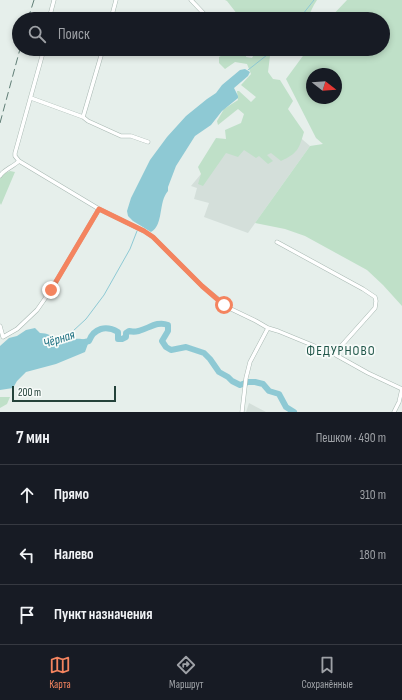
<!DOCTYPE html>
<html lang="ru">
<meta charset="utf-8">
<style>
:root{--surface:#171b24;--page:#242831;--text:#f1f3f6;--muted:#9ea1a6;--line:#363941;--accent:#f4845f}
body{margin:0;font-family:"Sofia Sans Condensed",sans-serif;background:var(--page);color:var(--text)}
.compass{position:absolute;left:306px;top:68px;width:36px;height:36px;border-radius:50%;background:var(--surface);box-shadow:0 2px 6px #0003;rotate:107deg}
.scale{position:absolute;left:12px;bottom:10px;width:104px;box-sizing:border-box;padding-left:4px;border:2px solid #24423a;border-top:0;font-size:11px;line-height:14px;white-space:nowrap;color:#24423a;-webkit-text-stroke:3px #f7fbf9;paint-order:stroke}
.stop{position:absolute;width:12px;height:12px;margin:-9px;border:3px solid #f4845f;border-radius:50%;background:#fff}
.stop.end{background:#f4845f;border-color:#fff;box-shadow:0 1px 4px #0008}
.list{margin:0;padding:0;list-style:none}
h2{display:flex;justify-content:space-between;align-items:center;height:52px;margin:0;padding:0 16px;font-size:17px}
h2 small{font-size:13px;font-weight:400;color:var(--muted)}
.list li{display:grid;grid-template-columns:26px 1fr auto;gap:12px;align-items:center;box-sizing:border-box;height:60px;padding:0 16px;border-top:1px solid var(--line)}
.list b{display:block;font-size:15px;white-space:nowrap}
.list em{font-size:13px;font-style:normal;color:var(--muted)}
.icon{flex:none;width:22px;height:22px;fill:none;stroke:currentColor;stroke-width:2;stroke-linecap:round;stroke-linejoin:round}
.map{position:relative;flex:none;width:402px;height:412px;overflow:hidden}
.search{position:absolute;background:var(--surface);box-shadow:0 2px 6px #0003;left:12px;right:12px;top:12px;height:44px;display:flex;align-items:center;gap:10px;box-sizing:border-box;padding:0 14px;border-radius:22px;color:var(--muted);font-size:15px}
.sheet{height:232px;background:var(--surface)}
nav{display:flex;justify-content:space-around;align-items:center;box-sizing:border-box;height:56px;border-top:1px solid var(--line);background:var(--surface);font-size:11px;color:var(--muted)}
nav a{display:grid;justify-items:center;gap:2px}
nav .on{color:var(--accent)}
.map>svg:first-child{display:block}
.built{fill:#d4dfda}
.green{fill:#bfe0c8;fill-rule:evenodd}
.water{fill:#8ec9d4}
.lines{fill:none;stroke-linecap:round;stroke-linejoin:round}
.stream{stroke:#8ec9d4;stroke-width:1}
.river{stroke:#8ec9d4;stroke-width:6}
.minor-casing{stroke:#a8b8b2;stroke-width:4.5}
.minor{stroke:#fff;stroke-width:3.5}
.rail{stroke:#5f7d75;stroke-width:1;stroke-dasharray:8 4;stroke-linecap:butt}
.route{stroke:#f4845f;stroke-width:5}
.labels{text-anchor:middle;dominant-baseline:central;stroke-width:3.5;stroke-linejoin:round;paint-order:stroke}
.water-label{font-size:13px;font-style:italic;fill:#1c6f80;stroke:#f7fbf9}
.quarter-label{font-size:14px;letter-spacing:1px;fill:#1f5548;stroke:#f7fbf9}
</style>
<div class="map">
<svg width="402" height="412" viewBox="0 0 402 412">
<rect width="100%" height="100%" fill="#e6efeb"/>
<path class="built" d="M260 103 310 146 248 233 204 217 209 203 194 199 197 188 191 186Z
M249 403 266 412H246Z"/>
<path class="green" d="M225 0H317C313 6 310 12 308 19H241L227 1Z
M347 0H402V306L383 285 367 270 305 236 285 229 255 223 310 146 323 144 316 138 286 79 308 49H383V19H329ZM312 74H336V98H312Z
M238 49H247L246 57 252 58 257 49H265L270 56 268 72 273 79 280 80 293 101 288 109 304 132C299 149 298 153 281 161L271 153 267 155 273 161 268 164 259 156 256 158 244 150 238 157 226 153 203 186 198 184 201 174 198 167 216 138 226 139 225 130 241 123 244 114 238 109 218 125 217 121 224 109 238 100 237 91H239L251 102 256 97 241 85 251 74 247 64 235 62 225 69 219 63V57L229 51H236Z
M10 171 15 172 1 205 0 203V179L1 175Z
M0 397H10L7 404 0 408Z"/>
<path class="water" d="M245 69 250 72 248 76 234 88 238 96V98L222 111 211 125 195 136 176 166 168 187V191C158 202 164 225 151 232L133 221 128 216 127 211 131 198 150 160 167 137 186 116 207 99 216 93 222 85 240 70Z
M35 328 40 333C48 333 50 336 57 338 68 341 78 336 89 341L85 352 56 364 26 372 17 381 13 388 0 390V346L9 338 17 336 26 330Z"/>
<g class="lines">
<path class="stream" d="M299 19 314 0
M270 52 272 49
M248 70 267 55
M69 339 73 331 86 319 104 295 130 249 137 231"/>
<path class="river" d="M81 343 89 341C94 328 106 325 118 332V339H122L126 337V333L129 331C143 335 154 319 168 325V331L162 341 166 347 171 350 186 347 204 353 210 359 219 372 228 377 232 381 240 385 248 382H255L263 384 269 391 279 394 286 407 294 412"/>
<defs>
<path id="minor" d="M191 0 209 19
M49 19 54 0
M111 19 116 0
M44 49 15 153V156L19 161 99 209 144 231 153 237 202 286 229 308 256 321 268 328 278 331 334 354 368 373 402 389
M31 98 83 117 103 49
M83 117 88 121 121 136H131L148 142
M0 176C3 170 13 167 19 161
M277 242 363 289 375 297 376 301 375 308 334 354
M0 326 3 337 17 329 37 310 51 290 99 209
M242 412 246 378 250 362 268 328
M394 412 399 402 402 389"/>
</defs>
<use href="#minor" class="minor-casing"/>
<use href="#minor" class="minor"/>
<path class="rail" d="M28 19 34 0
M0 123 20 49"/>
</g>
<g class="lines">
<path class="route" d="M51 290 99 209 144 231 153 237 202 286 224 305"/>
</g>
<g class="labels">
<g class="water-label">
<text transform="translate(59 339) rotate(-18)">Чёрная</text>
</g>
<g class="quarter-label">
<text x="341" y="350">ФЕДУРНОВО</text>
</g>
</g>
</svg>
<svg class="compass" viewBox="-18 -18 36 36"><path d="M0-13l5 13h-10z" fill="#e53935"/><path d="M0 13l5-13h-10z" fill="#9ea1a6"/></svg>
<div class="scale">200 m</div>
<div class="stop" style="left:224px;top:305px"></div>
<div class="stop end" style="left:51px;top:290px"></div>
<div class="search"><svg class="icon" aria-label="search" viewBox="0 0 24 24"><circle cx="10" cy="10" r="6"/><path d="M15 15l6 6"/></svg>Поиск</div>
</div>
<section class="sheet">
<h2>7 мин<small>Пешком · 490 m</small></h2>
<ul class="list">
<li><svg class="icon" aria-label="ahead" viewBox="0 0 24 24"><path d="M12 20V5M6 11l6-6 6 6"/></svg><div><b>Прямо</b></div><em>310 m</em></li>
<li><svg class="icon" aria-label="left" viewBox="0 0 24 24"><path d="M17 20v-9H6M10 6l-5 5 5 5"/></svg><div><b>Налево</b></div><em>180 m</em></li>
<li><svg class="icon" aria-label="arrive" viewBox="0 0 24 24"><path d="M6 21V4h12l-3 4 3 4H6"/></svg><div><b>Пункт назначения</b></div></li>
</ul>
</section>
<nav>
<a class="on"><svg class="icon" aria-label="map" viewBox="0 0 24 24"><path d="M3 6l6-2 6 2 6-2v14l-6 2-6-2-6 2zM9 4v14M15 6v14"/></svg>Карта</a>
<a><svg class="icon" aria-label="directions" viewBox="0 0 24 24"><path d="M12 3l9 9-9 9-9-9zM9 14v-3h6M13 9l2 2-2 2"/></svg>Маршрут</a>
<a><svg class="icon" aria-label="saved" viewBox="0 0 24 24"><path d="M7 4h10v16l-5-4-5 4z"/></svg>Сохранённые</a>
</nav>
